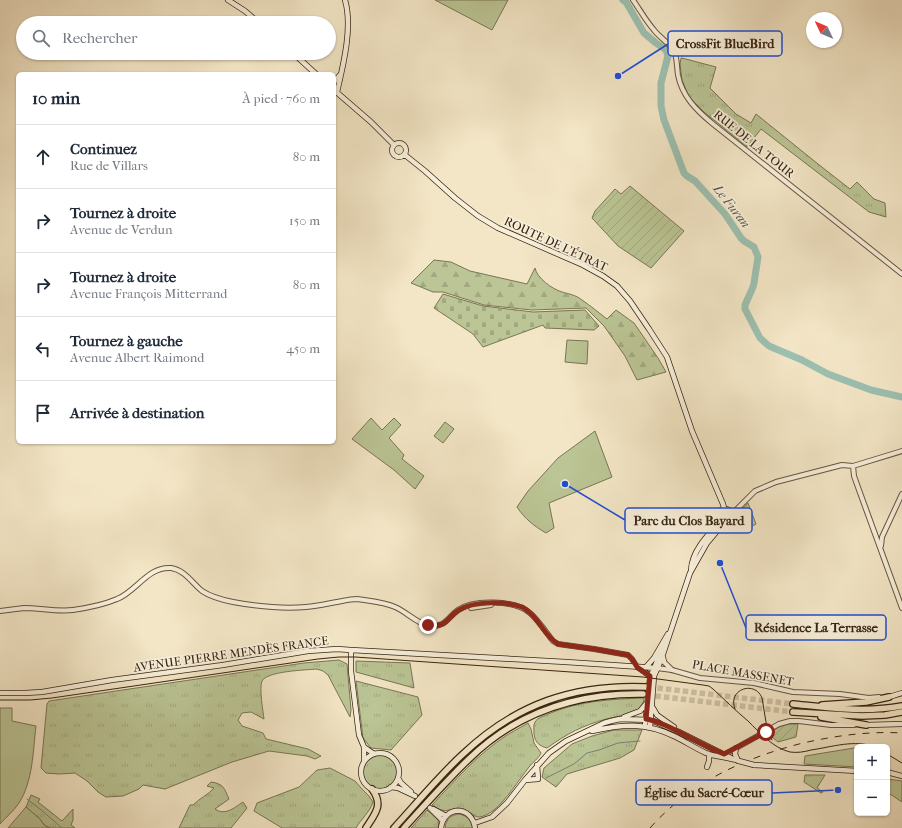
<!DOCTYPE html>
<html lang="fr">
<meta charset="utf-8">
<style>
:root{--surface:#fff;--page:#f2f2f3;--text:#1f2937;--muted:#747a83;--line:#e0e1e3}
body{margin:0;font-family:"IM FELL French Canon",serif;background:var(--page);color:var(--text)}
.controls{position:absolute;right:12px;bottom:12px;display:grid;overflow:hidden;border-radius:6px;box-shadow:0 1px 3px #0004}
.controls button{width:36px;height:36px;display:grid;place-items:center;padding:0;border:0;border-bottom:1px solid var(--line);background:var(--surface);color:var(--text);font:20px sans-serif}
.compass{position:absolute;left:806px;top:12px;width:36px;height:36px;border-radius:50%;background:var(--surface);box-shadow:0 1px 3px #0004;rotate:314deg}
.stop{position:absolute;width:12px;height:12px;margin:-9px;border:3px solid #8f2418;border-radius:50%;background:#fff}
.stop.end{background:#8f2418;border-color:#fff;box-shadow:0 1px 4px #0008}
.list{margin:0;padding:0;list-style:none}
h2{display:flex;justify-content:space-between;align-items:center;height:52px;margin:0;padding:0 16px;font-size:17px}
h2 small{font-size:13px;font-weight:400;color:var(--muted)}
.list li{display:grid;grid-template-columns:26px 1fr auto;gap:12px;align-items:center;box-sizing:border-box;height:64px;padding:0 16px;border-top:1px solid var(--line)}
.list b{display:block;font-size:15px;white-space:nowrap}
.list p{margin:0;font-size:13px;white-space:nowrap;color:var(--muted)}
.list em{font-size:13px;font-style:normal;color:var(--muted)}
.icon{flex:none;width:22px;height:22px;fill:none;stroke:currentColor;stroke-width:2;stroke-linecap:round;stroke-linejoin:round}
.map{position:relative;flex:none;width:902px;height:828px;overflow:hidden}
.search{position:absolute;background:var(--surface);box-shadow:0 1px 3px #0004;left:16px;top:16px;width:320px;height:44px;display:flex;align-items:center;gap:10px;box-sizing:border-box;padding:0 14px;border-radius:22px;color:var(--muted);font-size:15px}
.panel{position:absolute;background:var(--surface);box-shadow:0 1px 3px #0004;left:16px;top:72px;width:320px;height:372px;border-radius:6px}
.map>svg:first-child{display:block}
.grass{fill:url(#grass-tufts);stroke:#7a7554}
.forest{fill:url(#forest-firs);stroke:#7a7554}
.cemetery{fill:url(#cemetery-stones);stroke:#7a7554}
.park{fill:#bbc595;stroke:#7a7554}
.garden{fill:url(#garden-furrows);stroke:#7a7554}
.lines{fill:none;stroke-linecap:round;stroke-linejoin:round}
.stream{stroke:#748271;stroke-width:1}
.river{stroke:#9cc0b0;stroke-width:7}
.motorway-tunnel{stroke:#cebfa2;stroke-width:5.5;stroke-dasharray:5.5 3;stroke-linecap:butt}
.tertiary-casing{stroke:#675540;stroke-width:6}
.secondary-casing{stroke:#382513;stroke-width:6}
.motorway-casing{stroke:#382513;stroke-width:8}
.tertiary{stroke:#f7efda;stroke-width:4}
.secondary{stroke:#f7efda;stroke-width:4.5}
.motorway{stroke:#f3e6c6;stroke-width:5.5}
.tram{stroke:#382513;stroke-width:1}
.rail{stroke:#382513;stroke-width:1;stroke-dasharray:7 7;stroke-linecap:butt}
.secondary-bridge-casing{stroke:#382513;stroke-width:6;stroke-linecap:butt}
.secondary-bridge{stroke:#f7efda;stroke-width:4.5}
.route{stroke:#8f2418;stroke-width:5}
.labels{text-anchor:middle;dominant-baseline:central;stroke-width:3.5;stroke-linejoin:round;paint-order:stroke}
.street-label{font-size:12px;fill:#382513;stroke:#f7efda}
.water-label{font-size:13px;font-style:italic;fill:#565442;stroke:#f7efda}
.leader{fill:none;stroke:#1d4ed8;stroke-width:1.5}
.callout-dot{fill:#1d4ed8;stroke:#f7efda;stroke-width:1.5}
.callout{fill:#f7efda;stroke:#1d4ed8;stroke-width:1.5}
.callout-label{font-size:13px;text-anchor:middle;font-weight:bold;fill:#382513}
</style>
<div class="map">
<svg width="902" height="828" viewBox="0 0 902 828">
<defs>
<pattern id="grass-tufts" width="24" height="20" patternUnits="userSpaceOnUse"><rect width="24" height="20" fill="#bbc595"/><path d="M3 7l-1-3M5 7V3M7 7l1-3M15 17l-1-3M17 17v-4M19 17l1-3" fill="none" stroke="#a2a980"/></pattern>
<pattern id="forest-firs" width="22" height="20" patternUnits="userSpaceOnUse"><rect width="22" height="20" fill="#bbc595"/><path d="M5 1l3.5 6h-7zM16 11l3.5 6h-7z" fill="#a2a980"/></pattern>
<pattern id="cemetery-stones" width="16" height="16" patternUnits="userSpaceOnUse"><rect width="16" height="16" fill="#bbc595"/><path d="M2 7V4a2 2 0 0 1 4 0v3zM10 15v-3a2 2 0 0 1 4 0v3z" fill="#a2a980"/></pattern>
<pattern id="garden-furrows" width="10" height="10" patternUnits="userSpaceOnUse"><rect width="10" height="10" fill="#bbc595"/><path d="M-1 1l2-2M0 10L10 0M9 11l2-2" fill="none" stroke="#a2a980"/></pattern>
</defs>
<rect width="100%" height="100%" fill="#f3e6c6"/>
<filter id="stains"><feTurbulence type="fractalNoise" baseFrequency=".005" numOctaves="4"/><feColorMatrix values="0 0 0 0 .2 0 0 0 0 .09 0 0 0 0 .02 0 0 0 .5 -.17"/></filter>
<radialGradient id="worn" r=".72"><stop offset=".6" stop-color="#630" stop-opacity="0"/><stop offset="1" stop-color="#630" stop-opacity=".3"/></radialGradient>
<path class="grass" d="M681 58H682L716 67 710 88 736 114 751 123 756 114 818 164 850 189 857 182 874 199 885 203 886 217 869 212 761 129 747 147 704 112 689 97 682 80 680 64Z
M339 660 347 664 351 710 350 717 328 675 323 671 317 669C306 670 267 671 262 681 259 688 263 711 264 719L251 712 242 713 238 720 242 726 263 733 266 739 308 749 321 756 315 759 307 756 269 751 232 762 165 789 143 785 139 789 123 796 106 797 98 792 87 781 75 773 59 774 46 773 41 768 47 704 49 701 304 663Z
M356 661 410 663 414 688 356 672Z
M356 681 418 697 422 715 391 750 371 748 363 738Z
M644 698C644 704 639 709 634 712 628 715 614 717 606 719 582 726 568 733 547 748 540 746 535 743 534 734 534 730 533 725 535 722 537 718 544 716 548 714 578 701 612 699 644 698Z
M528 723 531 729 534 743 541 753C539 758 533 762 529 767 519 780 506 800 494 810 490 813 485 816 480 817 473 818 467 808 458 808 455 808 452 810 449 810 442 812 437 808 432 805 455 780 478 754 507 735 514 731 521 727 528 723Z
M614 730H642L634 750 620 758 567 774 556 787 542 777 544 768 572 744 592 736Z
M363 772a17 17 0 1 1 34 0a17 17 0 1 1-34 0Z
M330 768 355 781 363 790 369 796 373 802C370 812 361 819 356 828H282L254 811 257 803 299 787 317 770Z
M805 775H825L817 788 823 792 821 793 804 782Z
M211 782C224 784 224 788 229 799L215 809C225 816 234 808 243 802L247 808 231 828H179L190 805H193C200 798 208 795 214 788L207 786Z
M31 795 40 799 38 802 62 821 73 809V820L71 825 75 828H50L44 825 40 819 26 807Z
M427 810 438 820 439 828H411Z
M459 814C468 816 471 820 473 828H445C446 819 451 815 459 814Z"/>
<path class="forest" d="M434 260 451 262 470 271 527 284 535 268C537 278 552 289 562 292 569 294 576 295 582 300 591 306 599 313 607 319L616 310 634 323 658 358 666 372 637 380 625 356 604 326 586 308 532 310 484 305 443 292H433L411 283Z"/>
<path class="cemetery" d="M443 294 483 306 533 312 585 310 599 326 594 330 545 328 543 325 483 347 473 334 434 308Z"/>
<path class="park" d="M435 0H508L492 30Z
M567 340 588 341 587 364 565 362Z
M371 418 382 430 394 418 401 425 389 438 404 455 402 459 424 476 415 489 394 470 352 439Z
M445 422 454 429 443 443 434 436Z
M595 431 612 477 549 503 554 528 546 533C534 526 525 519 517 507L528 491 558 458Z
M748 503 756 524 740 533C733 517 738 514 748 503Z
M0 708H12V721L36 726C33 751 33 781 19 803 14 811 6 817 0 824Z
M854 748H857V767L804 764 805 756Z
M887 779 902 781V802L887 792Z
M26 807 40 819 44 825 50 828H8Z"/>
<path class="garden" d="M630 186 684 231 651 268 618 246 592 218 595 211 615 189 621 194Z
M786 724H798L796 737 778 742 772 737 770 733 779 727Z"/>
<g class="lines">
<path class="stream" d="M546 778 574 764 587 753 599 750 618 743 640 741
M27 799 40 809 62 828"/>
<path class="river" d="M623 0 626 2 644 33 656 43 666 50 668 56 661 83V106L664 120 684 173 687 176 695 181 725 214 741 238 744 241 754 247 758 257 754 283 753 287 745 305V309L760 338 769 346 802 360 828 374 871 390 902 397"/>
<path class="motorway-tunnel" d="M649 687 793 704
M647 695 793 712"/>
<defs>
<path id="tertiary" d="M633 0C640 10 646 21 654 30 660 38 671 44 675 53 677 60 677 68 678 75 682 96 696 110 713 124L902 274
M853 466 854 476 859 490 902 608
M733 513 755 491 776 482 842 465 853 466 902 451
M881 546 882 537 902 494
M471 608 491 605
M0 611C8 610 16 609 24 608 40 608 57 612 73 610 87 608 103 605 117 599 136 592 148 566 171 568 185 570 192 583 202 591 211 597 223 600 233 602 255 606 284 609 306 607 318 606 330 603 342 601 347 600 352 599 357 599 369 601 384 602 395 607 407 612 417 624 430 626 446 627 447 618 458 610 474 599 515 600 530 613 539 621 546 632 553 641L558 644 594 649 628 655 632 659 637 667
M657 668 672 670 700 678 754 683 793 692 840 694 869 698 879 697
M722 756 779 724 790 721H799L831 725H854"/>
<path id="secondary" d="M228 0 245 11 259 23
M293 53 316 74
M334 82 340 75
M334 90 371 122 394 145
M337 92C343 66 353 27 345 0
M392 150a7 7 0 1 1 14 0a7 7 0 1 1-14 0Z
M405 155 425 171 455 198 478 216 498 228 583 265 603 276 617 286 630 301 649 329 667 357 692 431 723 504 724 508
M717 517a8 8 0 1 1 16 0a8 8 0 1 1-16 0Z
M691 570C692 551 707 536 719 523
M351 650V671L359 735 364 747V760
M663 657 664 662 672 670
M646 667 654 658 668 634
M639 668 650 676
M0 693H25L42 692 112 680 223 665 308 651 337 649 351 650 566 662 657 668
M889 697 902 693
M653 708 657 715 674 727
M624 717 640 711 646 704
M866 725 902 724
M645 726 650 678 662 649
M650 727 654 676 661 660 690 573 707 543 722 525
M592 731C623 724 646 722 676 737 686 742 695 748 706 753 715 757 728 757 739 761
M364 747 374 754
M736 748 735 754 738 761
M361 772a19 19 0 1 1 38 0a19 19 0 1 1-38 0Z
M754 765 857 771
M707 767 709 761V754
M887 772 902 776
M398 778 401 783 411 792
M525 780 538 779 537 765
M391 787 398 788 415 796
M430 808 443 821
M433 809 446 816
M475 823 492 817 507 803 525 780 549 753 566 741 604 723 611 721 620 719 651 720 679 732 733 759
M441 828C444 805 472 805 475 828"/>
<path id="motorway" d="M793 704C831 708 864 713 902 706
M822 705 866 702 889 697
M793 712 862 716 885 715 902 712
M821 717 866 725
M366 828C375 814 384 805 372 789
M394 828C417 803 438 777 463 754 516 704 574 684 646 687
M404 828C425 805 446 781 469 759 517 712 576 693 643 694"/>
</defs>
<use href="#tertiary" class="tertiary-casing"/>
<use href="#secondary" class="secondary-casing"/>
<use href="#motorway" class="motorway-casing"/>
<use href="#tertiary" class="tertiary"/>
<use href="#secondary" class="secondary"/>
<use href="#motorway" class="motorway"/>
<path class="tram" d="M0 700H30L52 698 318 659 339 657H355L643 677 703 685 709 686 713 689C725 700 736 711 748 721 759 732 773 748 790 752 797 753 804 752 811 750 832 747 855 739 875 747
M735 709C727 689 755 680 762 698L768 734 772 740
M887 754 902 763"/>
<path class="rail" d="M650 828C690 783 742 759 799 744 833 736 867 731 902 733"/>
<defs>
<path id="secondary-bridge" d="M739 761 754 765"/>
</defs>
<use href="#secondary-bridge" class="secondary-bridge-casing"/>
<use href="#secondary-bridge" class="secondary-bridge"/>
</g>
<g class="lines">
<path class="route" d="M428 625C448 628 446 618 459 610 473 601 506 601 522 607 538 615 543 635 558 644L594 649 628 655 632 659 637 667 650 676 646 719C653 720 660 723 667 726 686 735 705 746 724 754L766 732"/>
</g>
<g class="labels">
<g class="street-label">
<text transform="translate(754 144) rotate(39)">RUE DE LA TOUR</text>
<text transform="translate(556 244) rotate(25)">ROUTE DE L'ÉTRAT</text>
<text transform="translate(231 654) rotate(-8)">AVENUE PIERRE MENDÈS FRANCE</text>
<text transform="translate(743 673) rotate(10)">PLACE MASSENET</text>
</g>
<g class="water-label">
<text transform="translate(732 206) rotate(52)">Le Furan</text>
</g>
</g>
<path class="leader" d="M618 76L668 44M565 484L625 520M720 563L746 628M838 790L772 793"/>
<g class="callout-dot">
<circle cx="618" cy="76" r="4"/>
<circle cx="565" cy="484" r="4"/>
<circle cx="720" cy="563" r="4"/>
<circle cx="838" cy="790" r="4"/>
</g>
<g class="callout">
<rect x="668" y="31" width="114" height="25" rx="4"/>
<rect x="625" y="508" width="127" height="25" rx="4"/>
<rect x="746" y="615" width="140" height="25" rx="4"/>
<rect x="636" y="780" width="136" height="25" rx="4"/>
</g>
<g class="callout-label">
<text x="725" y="48">CrossFit BlueBird</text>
<text x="689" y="525">Parc du Clos Bayard</text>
<text x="816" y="632">Résidence La Terrasse</text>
<text x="704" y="797">Église du Sacré-Cœur</text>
</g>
<rect width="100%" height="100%" filter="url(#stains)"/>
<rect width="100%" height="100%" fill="url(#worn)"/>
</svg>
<div class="controls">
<button>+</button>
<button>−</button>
</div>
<svg class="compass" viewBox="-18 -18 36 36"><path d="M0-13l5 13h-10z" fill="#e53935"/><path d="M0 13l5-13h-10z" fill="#747a83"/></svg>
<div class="stop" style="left:766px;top:732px"></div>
<div class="stop end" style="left:428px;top:625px"></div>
<div class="search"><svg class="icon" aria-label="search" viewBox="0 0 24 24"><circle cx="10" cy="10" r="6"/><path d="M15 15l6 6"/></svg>Rechercher</div>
<section class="panel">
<h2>10 min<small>À pied · 760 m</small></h2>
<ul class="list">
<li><svg class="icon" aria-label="ahead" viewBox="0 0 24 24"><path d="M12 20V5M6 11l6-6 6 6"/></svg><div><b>Continuez</b><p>Rue de Villars</p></div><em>80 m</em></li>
<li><svg class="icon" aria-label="right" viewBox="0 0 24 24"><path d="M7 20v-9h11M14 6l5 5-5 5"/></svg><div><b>Tournez à droite</b><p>Avenue de Verdun</p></div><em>150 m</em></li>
<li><svg class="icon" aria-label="right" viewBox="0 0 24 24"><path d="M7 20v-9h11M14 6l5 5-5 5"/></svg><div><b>Tournez à droite</b><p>Avenue François Mitterrand</p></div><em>80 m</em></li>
<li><svg class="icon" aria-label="left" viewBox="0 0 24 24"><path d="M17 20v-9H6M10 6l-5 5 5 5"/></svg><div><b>Tournez à gauche</b><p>Avenue Albert Raimond</p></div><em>450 m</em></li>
<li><svg class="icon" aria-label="arrive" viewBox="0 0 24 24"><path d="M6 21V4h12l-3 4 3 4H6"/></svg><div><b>Arrivée à destination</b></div></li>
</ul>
</section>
</div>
